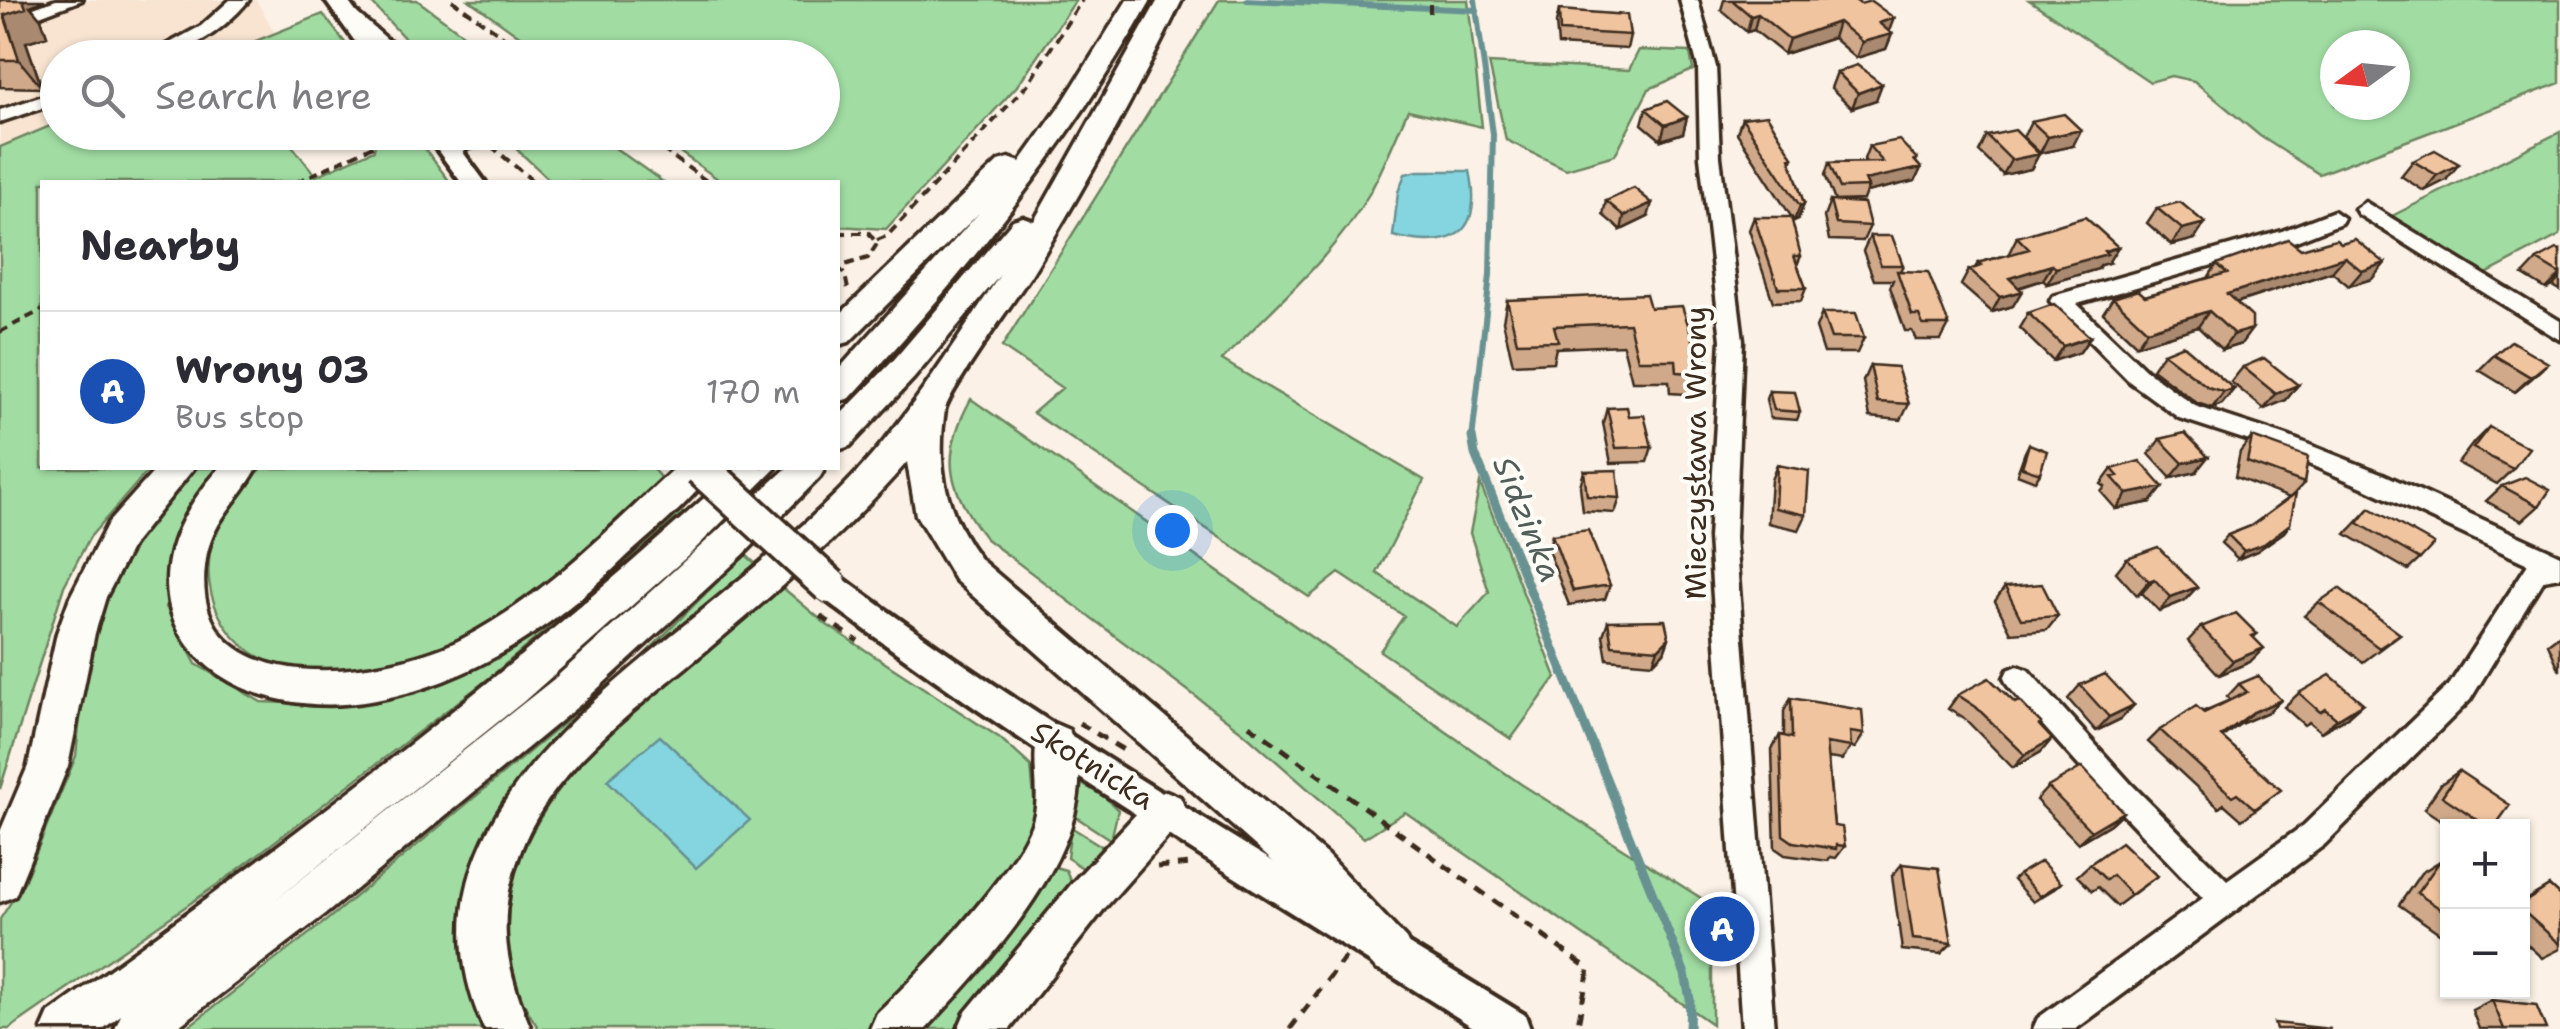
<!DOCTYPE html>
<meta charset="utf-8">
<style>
:root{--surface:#fff;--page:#f2f2f3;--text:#2b2b33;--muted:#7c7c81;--line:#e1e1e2;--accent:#1f6fb2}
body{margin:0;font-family:"Shantell Sans",sans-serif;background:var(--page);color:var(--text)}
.controls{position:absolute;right:30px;bottom:30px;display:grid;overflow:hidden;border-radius:0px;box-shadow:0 2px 8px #0004}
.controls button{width:90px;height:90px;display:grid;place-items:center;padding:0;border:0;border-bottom:2px solid var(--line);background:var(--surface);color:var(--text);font:50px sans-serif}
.compass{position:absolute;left:2320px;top:30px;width:90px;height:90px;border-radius:50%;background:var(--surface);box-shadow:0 2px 8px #0004;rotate:255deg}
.you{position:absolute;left:1172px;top:530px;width:35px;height:35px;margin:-25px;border:8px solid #fff;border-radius:50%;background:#1a73e8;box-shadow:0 0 0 15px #1a73e833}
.badge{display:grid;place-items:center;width:65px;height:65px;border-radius:50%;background:var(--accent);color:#fff;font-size:32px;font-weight:700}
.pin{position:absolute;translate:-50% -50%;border:5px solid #fff;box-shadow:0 2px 10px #0006}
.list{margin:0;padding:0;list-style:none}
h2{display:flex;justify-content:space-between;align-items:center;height:130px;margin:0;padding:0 40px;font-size:42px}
h2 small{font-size:32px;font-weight:400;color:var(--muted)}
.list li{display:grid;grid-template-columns:65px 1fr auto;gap:30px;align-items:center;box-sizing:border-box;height:160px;padding:0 40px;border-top:2px solid var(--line)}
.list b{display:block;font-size:38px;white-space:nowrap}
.list p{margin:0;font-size:32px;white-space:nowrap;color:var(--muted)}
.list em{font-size:32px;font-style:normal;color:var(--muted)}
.icon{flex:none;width:55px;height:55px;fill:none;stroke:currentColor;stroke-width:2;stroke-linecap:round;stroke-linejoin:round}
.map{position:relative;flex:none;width:2560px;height:1029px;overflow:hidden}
.search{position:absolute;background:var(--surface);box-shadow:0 2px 8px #0004;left:40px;top:40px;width:800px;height:110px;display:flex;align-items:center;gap:25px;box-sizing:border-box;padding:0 35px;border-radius:55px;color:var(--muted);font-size:38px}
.panel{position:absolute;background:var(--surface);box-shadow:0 2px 8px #0004;left:40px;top:180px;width:800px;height:290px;border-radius:0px}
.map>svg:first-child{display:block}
.built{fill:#f8e4d1}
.green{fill:#a1dda3;stroke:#6e8460;stroke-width:2.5;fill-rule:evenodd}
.water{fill:#84d5df;stroke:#679192;stroke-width:2.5}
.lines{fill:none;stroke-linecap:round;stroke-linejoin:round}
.stream-far1{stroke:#679192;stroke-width:6}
.stream{stroke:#679192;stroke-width:9}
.minor-casing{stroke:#3b2a1e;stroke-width:7}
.major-casing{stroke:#3b2a1e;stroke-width:8}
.highway-casing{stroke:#3b2a1e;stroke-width:7}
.path-far1{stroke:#3b2a1e;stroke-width:4;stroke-dasharray:9 6;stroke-linecap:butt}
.path{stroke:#3b2a1e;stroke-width:5;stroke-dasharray:11 9;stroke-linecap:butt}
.minor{fill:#fdfcf7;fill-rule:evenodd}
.major{fill:#fdfcf7;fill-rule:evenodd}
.highway{fill:#fdfcf7;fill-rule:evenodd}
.major-bridge-casing{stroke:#3b2a1e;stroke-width:41;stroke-linecap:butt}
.major-bridge{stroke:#fdfcf7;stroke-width:34}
.wall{fill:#cfa98a;stroke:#3b2a1e;stroke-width:2.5}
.shaded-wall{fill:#a98970;stroke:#3b2a1e;stroke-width:2.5}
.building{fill:#f1c4a0;stroke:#3b2a1e;stroke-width:2.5}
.labels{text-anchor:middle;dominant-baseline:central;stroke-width:8;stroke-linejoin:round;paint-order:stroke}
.street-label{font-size:30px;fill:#3b2a1e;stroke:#fdfcf7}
.water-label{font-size:32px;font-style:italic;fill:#515d58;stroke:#fdfcf7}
</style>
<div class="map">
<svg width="2560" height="1029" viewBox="0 0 2560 1029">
<rect width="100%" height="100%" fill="#fbf1e6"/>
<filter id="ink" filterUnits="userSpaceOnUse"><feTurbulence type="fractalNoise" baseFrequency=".01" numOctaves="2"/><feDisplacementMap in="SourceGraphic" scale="20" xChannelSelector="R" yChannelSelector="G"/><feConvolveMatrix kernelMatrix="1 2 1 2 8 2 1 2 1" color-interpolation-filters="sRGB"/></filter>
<g filter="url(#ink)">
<path class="built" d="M0 0H256L275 33 216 57 58 58 57 123 0 147Z"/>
<path class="green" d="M369 0H417L494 57H422Z
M469 0H1076L1017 86 886 229 838 226V182H722L653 133 822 132V58L549 57Z
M1219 0H1468L1482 127 1408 110C1395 138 1384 167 1369 194 1332 259 1273 307 1222 360L1424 480 1377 573 1457 627 1489 592 1470 533 1480 483 1556 677 1511 739 1380 651 1404 616 1339 573 1309 597 1033 413 1062 388 1002 347Z
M2029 0H2560V83L2319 174 2260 136 2194 81 2171 76 2150 82ZM2335 45H2395V105H2335Z
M323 14 356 57H216Z
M1639 50 1690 52 1693 70 1649 89 1615 155 1566 169 1506 140 1489 63 1629 70Z
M57 123 58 132 282 133 316 176 374 150 377 133H413L450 182H42V468H150L90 537 64 586 0 789V147Z
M2560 132V235L2486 274 2390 217Z
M499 133H594L663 182H552Z
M971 399 1521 784 1712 905V1024L1405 812 1364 838 1243 732 985 538C947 488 940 455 971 399Z
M191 468H225L208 484 172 548 166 607 196 664 261 702 348 705 416 693 472 668 678 510 683 513 488 679 231 875 9 1029H0V919L24 882 76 756 84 677 104 604 118 562 154 508Z
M262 468H652L664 482C592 549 514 625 418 654 381 665 329 674 290 668 231 657 197 599 212 543 220 515 242 487 262 468Z
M745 554 759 567 566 732 465 948 467 984 485 1029H185L327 920 637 662Z
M776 582 827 625 1000 738 1031 766 1036 821 1017 861 885 1017 867 1029H539C417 851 660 685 776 582Z
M1073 780 1103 795 1118 810 1111 840 1073 815Z
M1071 827 1106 849 1084 869 1067 858Z
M1055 867 1066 870 1072 884 958 1029H924Z"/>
<path class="water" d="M1418 171H1470C1484 237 1450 250 1393 236L1398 192 1405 174Z
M660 736 750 820 696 868 607 780Z"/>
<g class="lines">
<path class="stream-far1" d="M1247 0 1477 10
M1472 440 1490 275 1493 134 1475 0"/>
<path class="stream" d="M1472 437 1475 454 1685 974 1690 999 1689 1029"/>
<defs>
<path id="minor" d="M56 0H82L0 31V20Z
M230 0H249C222 32 184 58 142 58L201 26Z
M1680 0H1698L1716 67 1720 157 1743 340 1735 538 1774 1029H1742L1709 538 1721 340 1700 157 1698 67Z
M346 8 352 9 409 58H388L340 17V9Z
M58 91V103L0 122V110Z
M467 132H487L490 137 456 155H442V147Z
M2365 202 2560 321V340L2358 214 2355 209Z
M2334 211 2344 218 2341 223 2296 241 2077 304 2146 370 2195 406 2287 436 2383 474 2560 555V577L2543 580 2470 700 2324 845 2076 1029H2033L2038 1018 2203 898 2112 803 2008 686 2004 678 2008 670 2018 666 2028 670 2132 785 2227 880 2304 825 2450 684 2528 564 2365 488 2271 448 2179 418 2130 382 2050 301 2053 296 2282 231Z"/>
<path id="major" d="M325 0H347L390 58H367Z
M424 132H448L485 182H461Z
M830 573 841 577C1058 738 1295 873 1525 1015L1530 1029H1476C1255 888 1027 754 819 595L814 586 819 577Z"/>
<path id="highway" d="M1127 0H1151C1068 147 964 275 850 398L838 402V370L979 213 849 342 838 345V316L999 161 1009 158 1020 162 1063 102Z
M1158 0H1182C1136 94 1086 186 1031 275 1017 297 947 394 945 410 936 467 945 513 981 560L1327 855 1406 939 1413 954 1406 969 1391 975 1376 969 1297 883 955 580 916 515 907 462C849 529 782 587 714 644 646 702 552 765 520 853 495 919 505 967 531 1029H484C404 850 560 726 683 626 736 583 789 540 838 492 902 429 950 350 1000 275L914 378 850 446 838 450V417L892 362 1013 220 1023 217 1034 221Z
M157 468H194L134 543 106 597 95 633 68 766 15 896 0 902V832L28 766 57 633 70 597 108 523Z
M220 468H257C240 500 212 520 206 559 183 705 383 679 462 639 544 597 609 529 675 468H713C697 498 654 531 628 555 557 624 476 682 376 700 214 730 93 606 220 468Z
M737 468H776L690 554 523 702 269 905 554 679 787 468H825L820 477 743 555 582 703 328 912 175 1029H115L121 1015 103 1029H42L49 1013C288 842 521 667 737 468Z
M1055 724 1069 730C1116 831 989 961 926 1029H870L877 1013C918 975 1016 872 1033 821 1043 791 1028 757 1041 730Z
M1166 791 1180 797 1186 810 1180 823 1104 909 1010 1029H958L965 1013 1074 881 1152 797Z"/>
</defs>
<use href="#minor" class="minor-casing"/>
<use href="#major" class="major-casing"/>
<use href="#highway" class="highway-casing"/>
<path class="path-far1" d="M452 0 533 58
M1430 4V15
M638 132 708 182
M491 146 534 182
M297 182 402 132
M838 233H869L877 244 868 258 838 267
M877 240 887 236 1027 85 1082 0
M838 267 845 275 848 289
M0 332 42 310"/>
<path class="path" d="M820 616 858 641
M1079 723 1130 754
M1249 725 1589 969 1577 1029
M1157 867 1191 864
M1290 1029 1346 956"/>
<use href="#minor" class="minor"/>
<use href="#major" class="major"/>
<use href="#highway" class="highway"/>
<defs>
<path id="major-bridge" d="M701 468 830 586"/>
</defs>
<use href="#major-bridge" class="major-bridge-casing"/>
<use href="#major-bridge" class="major-bridge"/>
</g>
<path class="wall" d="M0 0 30 6 41 19 47 36 26 42 42 88 0 87Z
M1724 0H1855L1892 34 1886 49 1856 58 1833 38 1784 54 1754 30 1747 32 1721 10Z
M1559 10 1630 35 1627 49 1558 45 1556 23Z
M1837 72 1876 100 1852 108 1831 88Z
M1646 109 1687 117 1683 133 1661 140 1642 124Z
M1742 118 1793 157 1791 163 1804 204 1798 219 1794 221 1737 133Z
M2031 121 2073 146 2040 153 2023 137Z
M1987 136 2039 154 2031 169 2003 175 1979 152Z
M1869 146 1916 162 1921 168 1915 181 1866 192 1863 200 1835 201 1825 175 1829 163 1866 162 1864 159Z
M2413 161 2446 180 2424 191 2401 176Z
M1606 201 1648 217 1621 230 1603 215Z
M1830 201 1870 226 1863 241 1829 240 1824 217Z
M2157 208 2195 239 2172 245 2147 223Z
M1754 217 1801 256 1797 265 1806 288 1801 301 1773 302 1749 230Z
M1870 236 1903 265 1900 271 1949 325 1941 340H1916L1912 331H1905L1890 287 1893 280H1874L1863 251Z
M2017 237 2108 263 2100 265 2098 269 2047 284 2043 280 2019 288 2013 306 1992 312 1961 285 1969 270 1975 268 1978 263 2010 254 2009 253Z
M2341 243 2385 263 2372 279 2349 286 2332 272 2236 303 2241 344 2222 350 2198 327 2137 345 2103 313 2113 298 2145 296 2208 278 2217 264Z
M2560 250V290L2553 286 2546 289 2523 275 2537 260Z
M1507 300 1650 308 1696 349 1708 374 1701 395 1670 393 1669 381H1632L1623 345 1556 348 1553 362 1513 364 1503 321Z
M1822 313 1864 338 1857 353H1824L1816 328Z
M2028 313 2090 337 2080 352 2053 361 2019 328Z
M2163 353 2234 389 2222 404 2212 408 2197 403 2152 369Z
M2494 355 2532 378 2515 392 2479 370Z
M1870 365 1909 404 1901 420 1870 417 1863 381Z
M2243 367 2298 385 2286 400 2264 409 2231 382Z
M1769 391 1800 412 1797 420 1770 418 1766 399Z
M1607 408 1629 416 1652 447 1647 462 1611 463 1603 423Z
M2489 427 2513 469 2497 484 2458 463 2474 442Z
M2252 437 2304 483 2291 497 2290 524 2284 532 2257 551 2238 559 2221 543 2228 535 2251 526 2290 498 2235 477 2240 452Z
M2160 439 2196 472 2171 478 2149 454Z
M2029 444 2040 473 2035 481 2017 474 2025 452Z
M1777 465 1806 515 1799 530 1768 523 1771 480Z
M2112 469 2163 487 2151 502 2116 509 2101 492 2105 487 2101 484Z
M1584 471 1620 498 1615 513 1583 511 1580 486Z
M2502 486 2539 506 2522 521 2486 501Z
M2370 508 2420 559 2408 570 2346 534Z
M1552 535 1610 585 1605 599 1569 605 1548 550Z
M2127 558 2197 587 2184 601 2159 611 2142 593 2137 595 2116 572Z
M2005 587 2058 616 2047 630 2011 633 1995 601Z
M2319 602 2400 634 2363 662 2304 616Z
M1608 621 1669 638 1664 652 1653 663 1607 659 1603 635Z
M2201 627 2257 634 2253 638 2250 662 2219 675 2188 641Z
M2560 635V671L2548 644Z
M2239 684 2281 700 2268 712 2240 724 2222 737 2267 801 2242 820 2224 804 2219 808 2148 742 2160 730 2230 700 2227 697Z
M2080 685 2134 705 2121 719 2096 731 2068 699Z
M2299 693 2347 717 2321 732 2309 722 2304 725 2284 707Z
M1958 695 2015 703 2039 726 2041 752 2013 768 1966 720 1948 709Z
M1791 698 1864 734 1855 748 1851 747 1842 760 1828 758 1834 826 1845 846 1836 858 1830 857 1828 861 1785 855 1775 848 1772 749 1780 735 1784 736V711Z
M2459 771 2495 826H2450L2424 809 2441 784Z
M2048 787 2123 812 2110 824 2078 843 2036 800Z
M2440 861 2448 867V939L2399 905 2421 873Z
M1902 864 1952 943 1941 954 1902 950 1892 876Z
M2090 864 2157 876 2117 906 2098 887 2092 891 2077 876Z
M2019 874 2061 883 2054 889 2033 902 2013 880Z
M2549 886 2560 896V949L2542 958 2522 940V902Z
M2492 1000 2546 1029H2479L2472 1010Z"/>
<path class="shaded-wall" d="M0 0H45L30 6 41 19 47 36 26 42 42 88 19 60Z
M1758 14 1754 30 1747 32 1751 16Z
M1894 18 1888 34 1879 23Z
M1838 22 1833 38 1784 54 1789 39Z
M1892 34 1886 49 1856 58 1862 42Z
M1882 84 1876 100 1852 108 1858 93Z
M1687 117 1683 133 1661 140 1665 125Z
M2081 130 2073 146 2040 153 2048 137Z
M2039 154 2031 169 2003 175 2011 160Z
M1917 159 1912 170 1921 168 1915 181 1866 192 1868 187 1865 180Z
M2459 164 2446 180 2424 191 2437 175Z
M1652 203 1648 217 1621 230 1624 216Z
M1804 204 1798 219 1794 221 1800 206Z
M2205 223 2195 239 2172 245 2182 229Z
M2118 247 2108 263 2100 265 2098 269 2047 284 2056 268Z
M2345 257 2332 272 2216 309 2227 294Z
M2385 263 2372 279 2349 286 2362 271Z
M2052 265 2043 280 2000 293 2009 278Z
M2560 275V278L2553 286 2546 289Z
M2022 291 2013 306 1992 312 2000 297Z
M2209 311 2198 327 2137 345 2147 330Z
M2252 329 2241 344 2222 350 2234 334Z
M2090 337 2080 352 2053 361 2063 346Z
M2548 363 2532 378 2515 392 2531 377Z
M2298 385 2286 400 2264 409 2276 394Z
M2234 389 2222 404 2212 408 2224 392Z
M2208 457 2196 472 2171 478 2183 463Z
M2163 487 2151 502 2116 509 2127 494Z
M2290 524 2284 532 2257 551 2238 559 2244 551Z
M2154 579 2142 593 2137 595 2149 581Z
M2197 587 2184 601 2159 611 2171 597Z
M1669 638 1664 652 1653 663 1658 649Z
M2264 648 2250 662 2219 675 2233 661Z
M2281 700 2268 712 2240 724 2208 748 2253 712Z
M2363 703 2347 717 2321 732 2337 719Z
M2134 705 2121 719 2096 731 2109 717Z
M2052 739 2041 752 2013 768 2025 755Z
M2123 812 2110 824 2078 843 2091 831Z"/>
<path class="building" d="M0 0H23L26 8 4 15 19 60H0Z
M1732 0H1855L1860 4 1871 1 1894 18 1879 23 1892 34 1862 42 1838 22 1789 39 1758 14 1751 16Z
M1559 10 1627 15 1630 35 1560 31Z
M1857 65 1882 84 1858 93 1837 72Z
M1667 101 1687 117 1665 125 1646 109Z
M2064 114 2081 130 2048 137 2031 121Z
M1767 115 1793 157 1790 158 1804 204 1800 206 1742 118Z
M2015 130 2039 154 2011 160 1987 136Z
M1899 140 1917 159 1914 160 1921 168 1865 180 1868 187 1840 188 1829 163 1883 162 1869 146Z
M2435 150 2459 164 2437 175 2413 161Z
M1634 188 1652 203 1624 216 1606 201Z
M1830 201 1864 203 1870 226 1836 224Z
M2180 202 2205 223 2182 229 2157 208Z
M1754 217H1791L1801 256H1794L1806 288H1778Z
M2085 217 2118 247 2104 251 2107 254 2056 268 2052 265 2009 278 2022 291 2000 297 1969 270 1981 266 1978 263 2029 249 2017 237Z
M1870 236H1892L1903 265H1881Z
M2288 239 2301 249 2336 239 2341 243 2355 239 2385 263 2362 271 2345 257 2227 294 2252 317V329L2234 334 2209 311 2147 330 2113 298 2138 290 2145 296 2227 273 2217 264Z
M2557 249 2560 250V274L2537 260Z
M1897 271 1928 272 1949 325H1923L1919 315H1912Z
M1646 294 1650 308 1682 306 1696 349H1705L1708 374 1677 372 1676 360H1638L1629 323 1554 326 1558 341 1517 342 1507 300Z
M2054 304 2090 337 2063 346 2028 313Z
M1822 313H1856L1864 338H1831Z
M2511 341 2548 363 2531 377 2494 355Z
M2183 345 2234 389 2224 392 2208 387 2163 353Z
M2264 358 2298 385 2276 394 2243 367Z
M1870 365 1897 367 1909 404 1878 402Z
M1769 391 1795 392 1800 412 1774 410Z
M1627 407 1629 416 1644 415 1652 447 1616 448 1607 408Z
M2489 427 2529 448 2513 469 2473 448Z
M2185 433 2208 457 2183 463 2160 439Z
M2252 437 2308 457 2304 483 2247 462Z
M2029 444 2047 451 2040 473 2022 467Z
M2140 461 2163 487 2127 494 2112 477 2118 476 2112 469Z
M1777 465 1809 471 1806 515 1775 508Z
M1617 470 1620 498 1587 496 1584 471Z
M2525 477 2550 490 2539 506 2502 486Z
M2296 493 2290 524 2264 544 2244 551 2228 535 2251 526Z
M2370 508 2434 544 2420 559 2358 523Z
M1588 530 1610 585 1573 591 1552 535Z
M2158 547 2197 587 2171 597 2154 579 2149 581 2127 558Z
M2042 584 2058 616 2021 619 2005 587Z
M2339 588 2400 634 2379 648 2319 602Z
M2236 613 2257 634 2252 636 2264 648 2233 661 2201 627Z
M1665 620 1669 638 1658 649 1612 645 1608 621Z
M2105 674 2134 705 2109 717 2080 685Z
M2330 675 2363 703 2337 719 2325 709 2320 712 2299 693Z
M2258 676 2281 700 2253 712 2221 736 2281 790 2255 809 2237 793 2232 796 2160 730 2196 706 2204 713 2247 692 2239 684Z
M1989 678 2015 703 2019 701 2041 723 2039 725 2052 739 2025 755 1976 707 1958 695Z
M1791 698 1862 710 1864 734 1850 732 1851 747 1826 743 1834 826 1842 827 1845 846 1836 845V849L1793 842 1783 835 1780 735 1792 738Z
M2082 767 2123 812 2091 831 2048 787Z
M2459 771 2510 805 2495 826H2487L2442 796Z
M2121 842 2157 876 2131 895 2112 875 2106 880 2090 864Z
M2041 861 2061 883 2040 896 2019 874Z
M2440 861 2448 867V914L2417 893Z
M1902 864 1939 868 1952 943 1913 939Z
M2549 886 2560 896V944L2522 910V904Z
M2492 1000 2536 1005 2546 1029H2504Z
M2274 1023 2331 1029H2276Z"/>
</g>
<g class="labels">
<g class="street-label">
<text transform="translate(1695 453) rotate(-90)">Mieczysława Wrony</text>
<text transform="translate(1093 765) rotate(32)">Skotnicka</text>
</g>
<g class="water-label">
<text transform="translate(1528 519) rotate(68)">Sidzinka</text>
</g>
</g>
</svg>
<div class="controls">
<button>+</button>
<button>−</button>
</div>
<svg class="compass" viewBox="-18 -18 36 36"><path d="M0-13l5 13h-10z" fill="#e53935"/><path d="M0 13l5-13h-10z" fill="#7c7c81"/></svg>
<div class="you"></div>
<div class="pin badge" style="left:1722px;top:929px;background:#1a4fb4">A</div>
<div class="search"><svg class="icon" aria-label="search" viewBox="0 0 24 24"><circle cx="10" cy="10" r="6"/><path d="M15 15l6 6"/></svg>Search here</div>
<section class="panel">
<h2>Nearby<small></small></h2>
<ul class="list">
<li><span class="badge" style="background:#1a4fb4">A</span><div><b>Wrony 03</b><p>Bus stop</p></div><em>170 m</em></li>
</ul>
</section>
</div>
